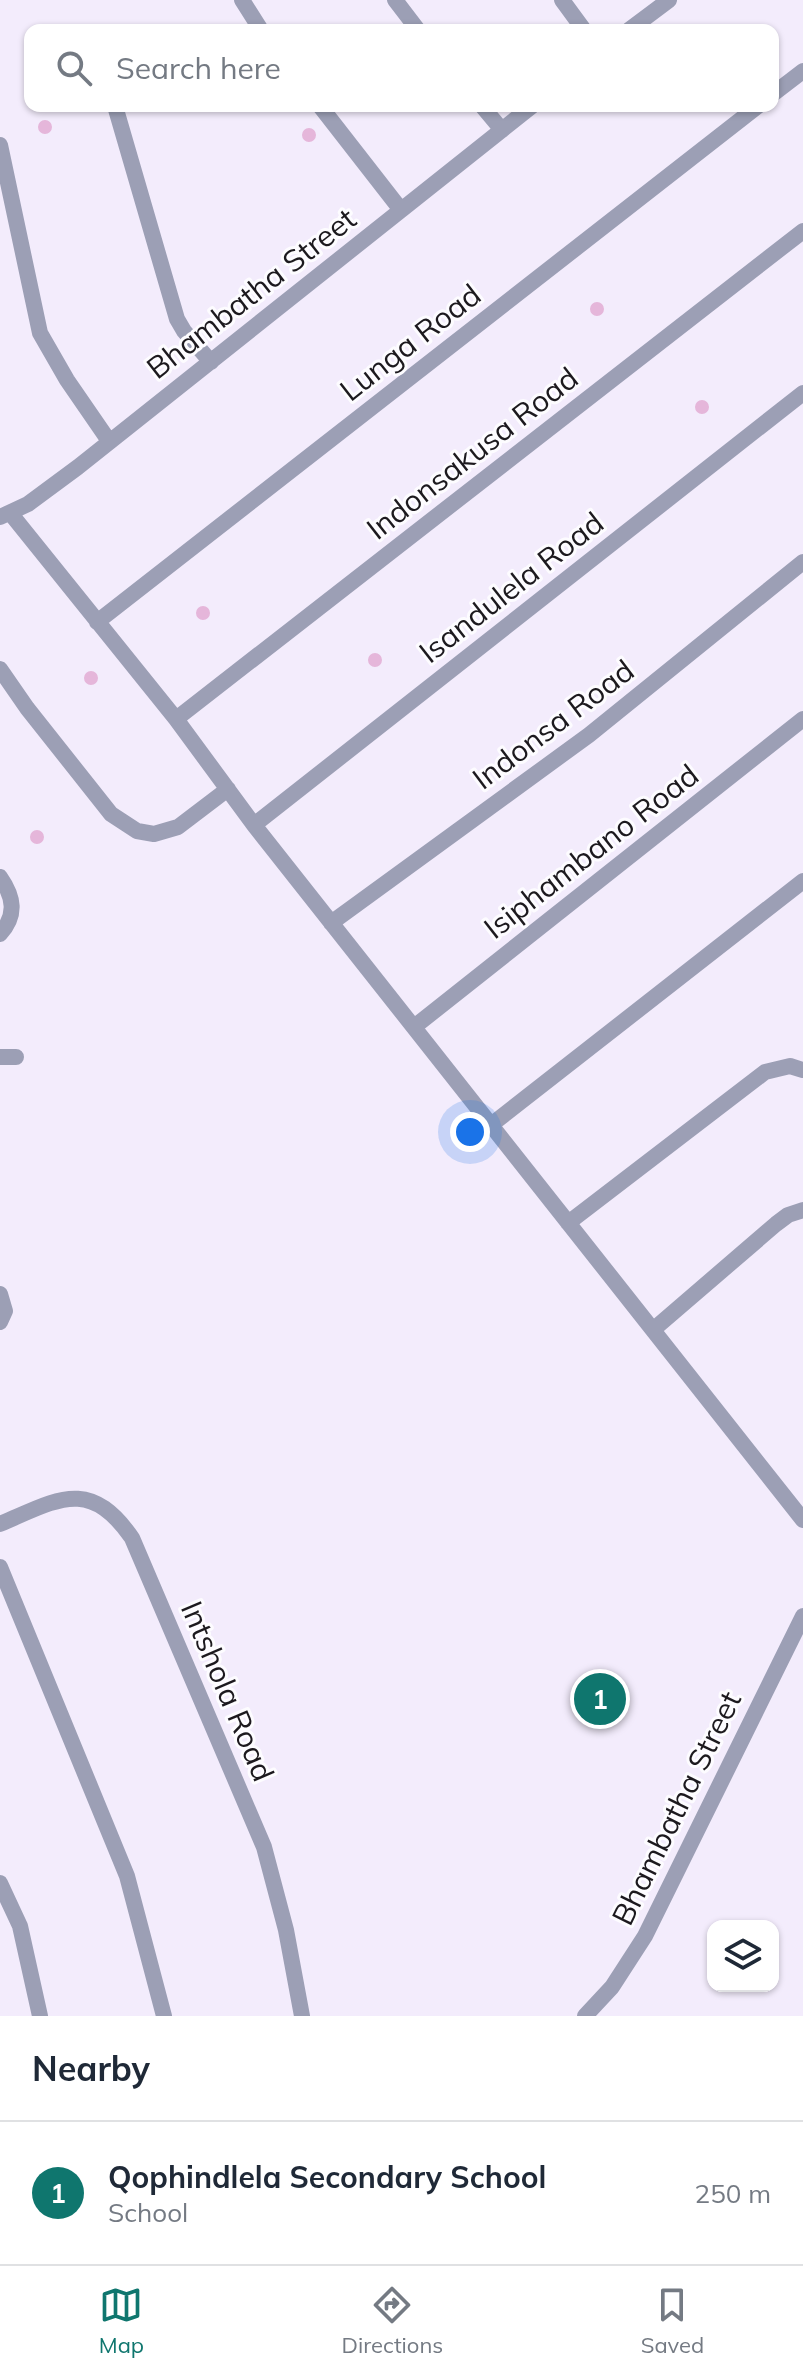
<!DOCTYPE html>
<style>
:root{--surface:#fff;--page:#f2f2f3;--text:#1f2937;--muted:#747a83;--line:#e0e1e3;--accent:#0f766e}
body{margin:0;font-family:Mulish,sans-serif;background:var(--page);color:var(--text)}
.controls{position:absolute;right:24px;bottom:24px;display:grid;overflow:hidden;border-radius:16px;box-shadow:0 2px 6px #0004}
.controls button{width:72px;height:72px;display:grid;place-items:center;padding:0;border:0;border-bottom:2px solid var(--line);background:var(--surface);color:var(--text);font:40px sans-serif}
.you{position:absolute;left:470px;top:1132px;width:28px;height:28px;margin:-20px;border:6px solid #fff;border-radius:50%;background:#1a73e8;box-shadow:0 0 0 12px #1a73e833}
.badge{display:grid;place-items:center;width:52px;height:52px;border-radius:50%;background:var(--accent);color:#fff;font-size:26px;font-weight:700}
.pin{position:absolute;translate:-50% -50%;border:4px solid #fff;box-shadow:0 2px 8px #0006}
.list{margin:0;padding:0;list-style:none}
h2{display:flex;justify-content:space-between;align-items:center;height:104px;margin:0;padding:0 32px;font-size:34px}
h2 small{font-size:26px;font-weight:400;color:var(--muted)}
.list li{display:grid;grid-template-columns:52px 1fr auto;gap:24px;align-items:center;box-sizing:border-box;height:144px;padding:0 32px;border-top:2px solid var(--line)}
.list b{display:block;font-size:30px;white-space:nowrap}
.list p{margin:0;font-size:26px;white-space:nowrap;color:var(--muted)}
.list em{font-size:26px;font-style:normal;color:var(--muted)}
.icon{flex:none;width:44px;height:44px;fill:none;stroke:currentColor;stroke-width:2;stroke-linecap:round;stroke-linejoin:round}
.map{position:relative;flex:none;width:803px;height:2016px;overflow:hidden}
.search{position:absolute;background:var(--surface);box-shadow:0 2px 6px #0004;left:24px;right:24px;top:24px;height:88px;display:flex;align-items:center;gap:20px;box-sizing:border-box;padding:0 28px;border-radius:16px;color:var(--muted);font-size:30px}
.sheet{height:248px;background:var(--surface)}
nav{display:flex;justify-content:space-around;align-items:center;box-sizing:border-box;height:112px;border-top:2px solid var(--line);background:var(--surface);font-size:22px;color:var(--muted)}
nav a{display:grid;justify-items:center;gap:4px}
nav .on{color:var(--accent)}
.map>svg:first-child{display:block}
.building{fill:#e5b6da}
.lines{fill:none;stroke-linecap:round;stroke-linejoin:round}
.minor{stroke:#9c9fb5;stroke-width:16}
.labels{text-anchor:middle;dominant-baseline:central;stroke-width:6;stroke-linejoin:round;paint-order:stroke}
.street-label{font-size:30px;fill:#1c191e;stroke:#fdfcff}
</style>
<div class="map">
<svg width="803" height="2016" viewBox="0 0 803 2016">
<rect width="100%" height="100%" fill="#f3ecfc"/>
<path class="building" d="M38 127a7 7 0 1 1 14 0a7 7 0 1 1-14 0Z
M302 135a7 7 0 1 1 14 0a7 7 0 1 1-14 0Z
M590 309a7 7 0 1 1 14 0a7 7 0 1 1-14 0Z
M695 407a7 7 0 1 1 14 0a7 7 0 1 1-14 0Z
M196 613a7 7 0 1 1 14 0a7 7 0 1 1-14 0Z
M368 660a7 7 0 1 1 14 0a7 7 0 1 1-14 0Z
M84 678a7 7 0 1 1 14 0a7 7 0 1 1-14 0Z
M30 837a7 7 0 1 1 14 0a7 7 0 1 1-14 0Z"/>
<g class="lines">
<path class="minor" d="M242 0 261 30
M395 0 418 30
M562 0 584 30
M629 30 669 0
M773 94 803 71
M115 106 177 319 184 331 211 362
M320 106 401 210
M482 106 502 130
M0 145 40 333 67 380 109 441
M11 514 176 719 254 825 803 1520
M0 517 28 504 78 467 532 106
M97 622 758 106
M0 669 27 708 111 814 137 831 154 834 178 827 228 789
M176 719 803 231
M254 825 803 393
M0 877C14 897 17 915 0 934
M331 923 589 735 803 562
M414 1027 803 719
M0 1057H16
M491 1125 803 881
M568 1223 765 1072 790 1066 803 1070
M0 1294 5 1311 0 1322
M654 1329 776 1224 788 1215 803 1210
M0 1524C57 1500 89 1476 132 1538L264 1847 286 1930 302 2016
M0 1567 127 1876 164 2016
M0 1883 20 1926 40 2016
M585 2016 612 1987 645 1936 803 1616"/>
</g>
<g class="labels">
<g class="street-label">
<text transform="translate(251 293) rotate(-38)">Bhambatha Street</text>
<text transform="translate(410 342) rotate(-38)">Lunga Road</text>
<text transform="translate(472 453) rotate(-38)">Indonsakusa Road</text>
<text transform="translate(511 587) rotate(-38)">Isandulela Road</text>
<text transform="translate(553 724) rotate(-37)">Indonsa Road</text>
<text transform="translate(591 851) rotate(-38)">Isiphambano Road</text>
<text transform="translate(228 1691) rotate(67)">Intshola Road</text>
<text transform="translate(676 1808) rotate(-64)">Bhambatha Street</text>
</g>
</g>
</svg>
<div class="controls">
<button><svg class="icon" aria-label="layers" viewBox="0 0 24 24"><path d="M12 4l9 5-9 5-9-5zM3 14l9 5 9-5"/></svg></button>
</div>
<div class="you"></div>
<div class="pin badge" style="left:600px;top:1699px">1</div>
<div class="search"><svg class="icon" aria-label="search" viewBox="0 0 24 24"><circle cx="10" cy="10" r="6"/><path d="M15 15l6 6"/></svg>Search here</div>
</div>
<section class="sheet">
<h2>Nearby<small></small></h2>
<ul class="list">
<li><span class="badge">1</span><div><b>Qophindlela Secondary School</b><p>School</p></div><em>250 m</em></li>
</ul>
</section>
<nav>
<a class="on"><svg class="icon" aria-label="map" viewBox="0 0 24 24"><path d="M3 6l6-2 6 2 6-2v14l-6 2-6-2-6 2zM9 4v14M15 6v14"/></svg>Map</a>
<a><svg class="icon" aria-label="directions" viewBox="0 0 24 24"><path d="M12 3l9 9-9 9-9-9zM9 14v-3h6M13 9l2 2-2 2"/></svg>Directions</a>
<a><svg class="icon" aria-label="saved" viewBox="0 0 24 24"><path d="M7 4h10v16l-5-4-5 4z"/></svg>Saved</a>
</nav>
